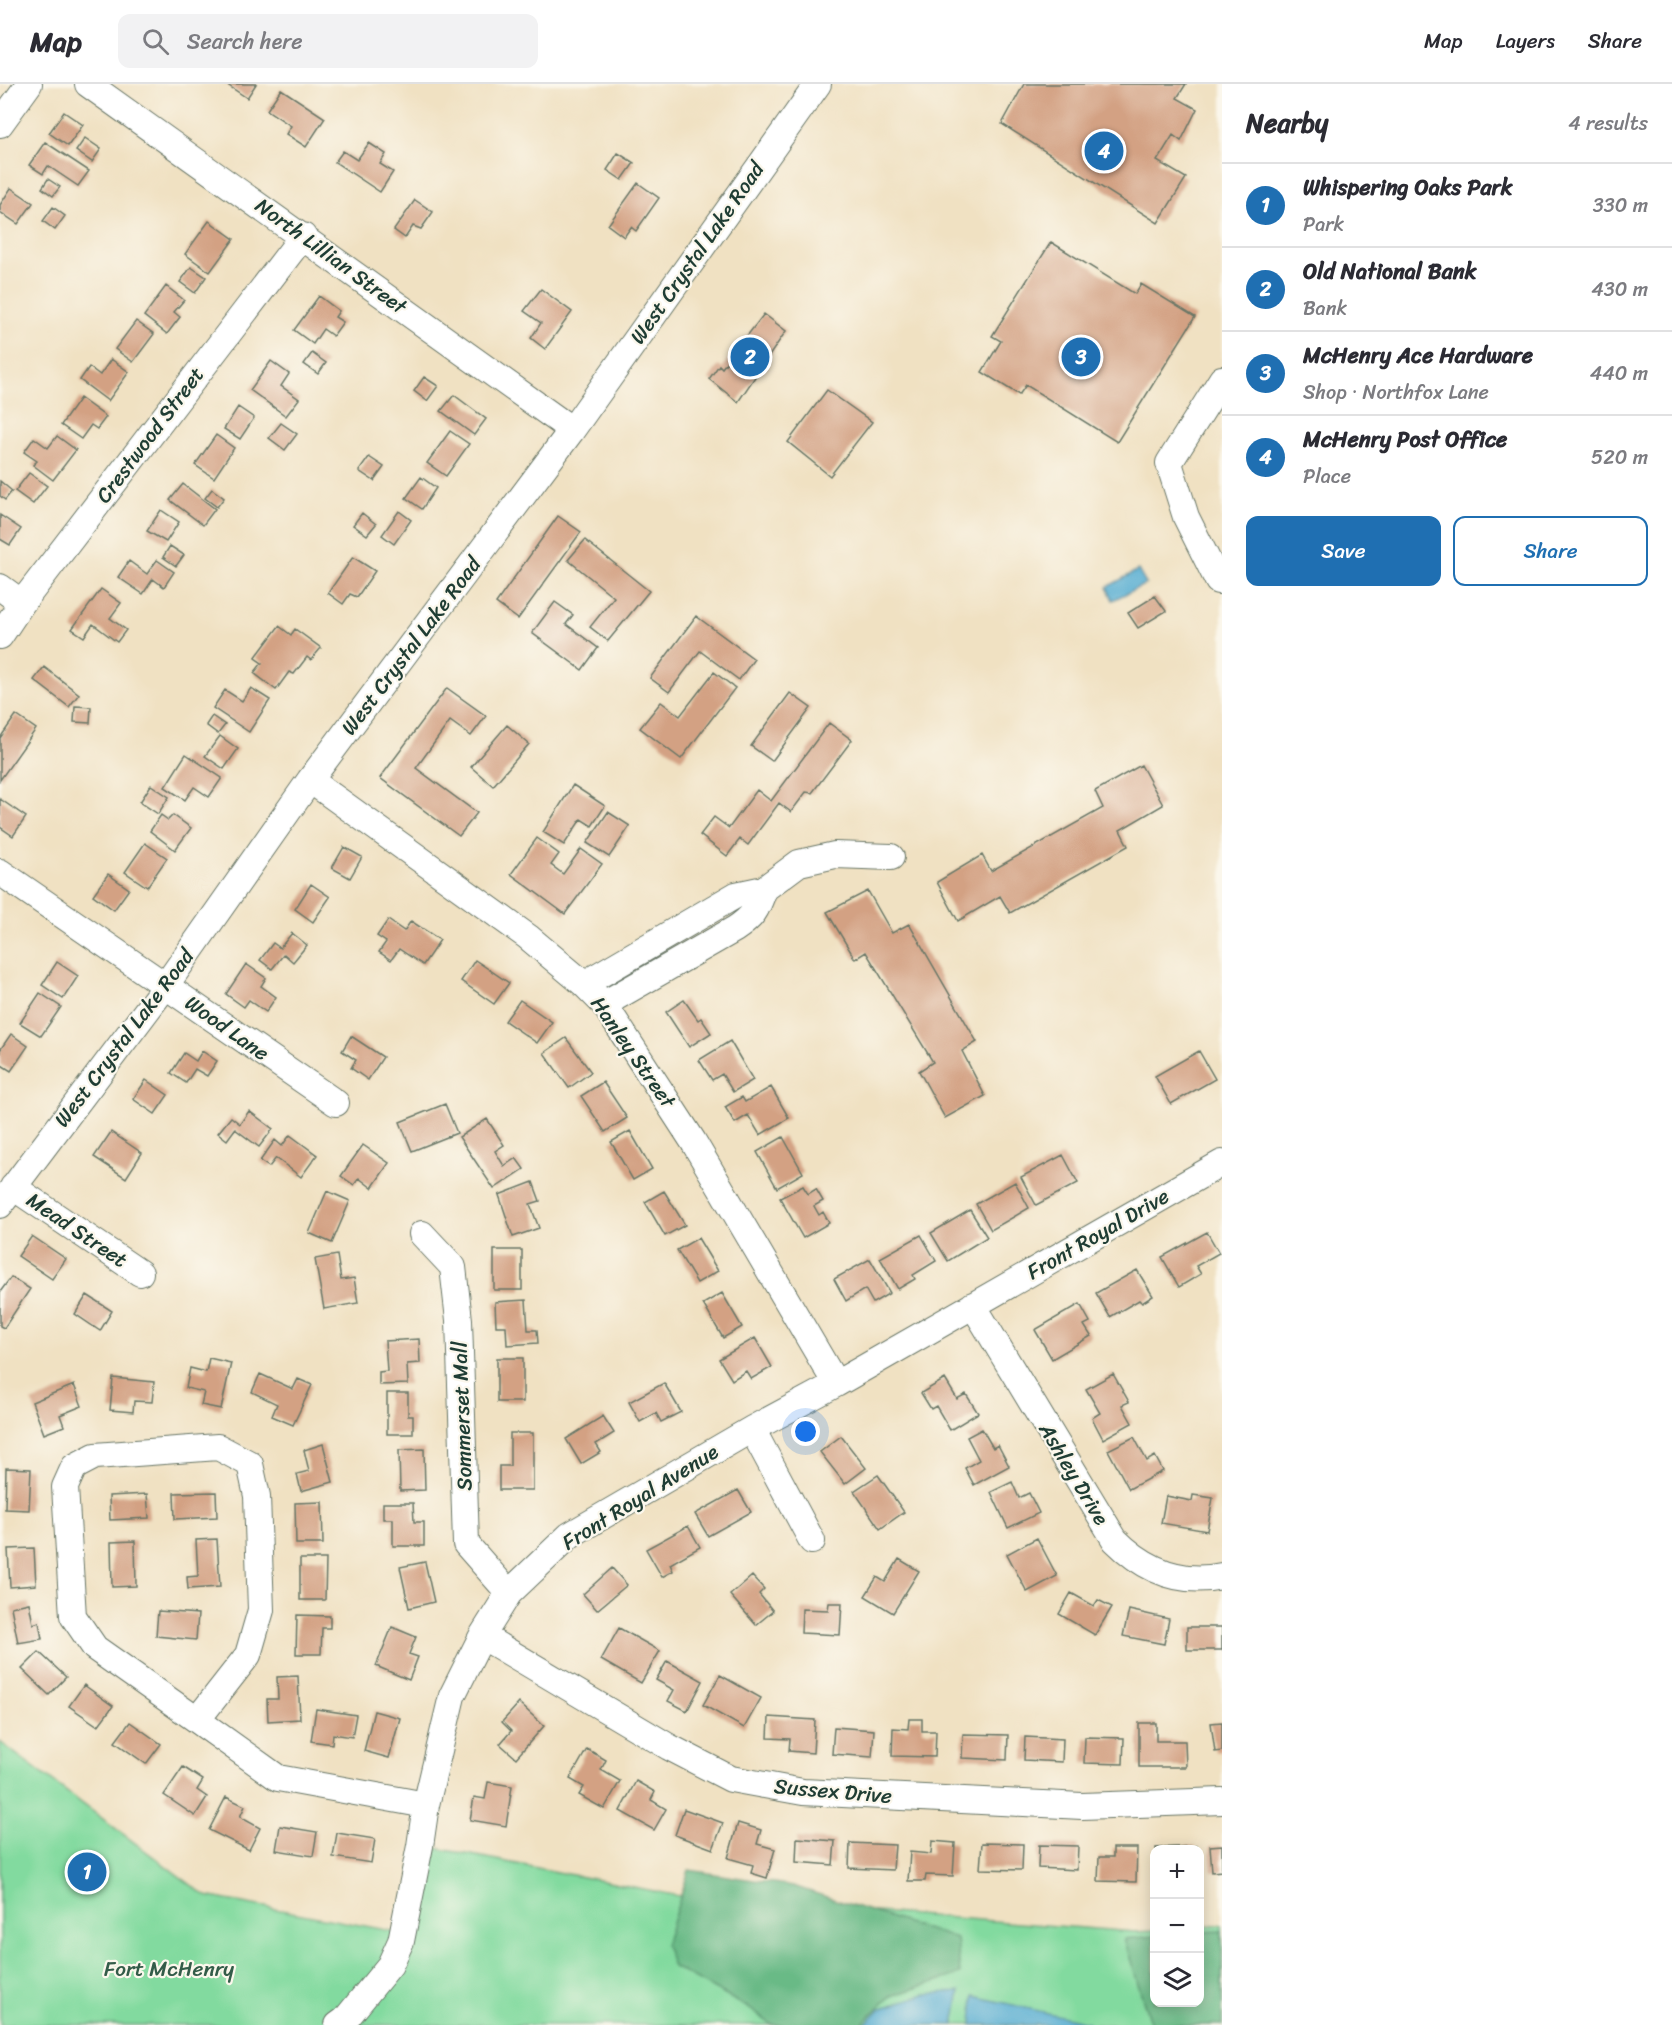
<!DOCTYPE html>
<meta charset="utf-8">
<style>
:root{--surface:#fff;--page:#f2f2f3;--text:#2b2b33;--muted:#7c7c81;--line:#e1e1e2;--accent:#1f6fb2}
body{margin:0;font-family:Sriracha,sans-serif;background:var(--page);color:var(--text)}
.controls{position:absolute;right:18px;bottom:18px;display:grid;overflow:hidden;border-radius:12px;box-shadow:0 3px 15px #0003}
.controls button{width:54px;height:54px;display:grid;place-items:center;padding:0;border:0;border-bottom:2px solid var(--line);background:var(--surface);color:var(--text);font:30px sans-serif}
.you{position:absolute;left:806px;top:1348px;width:21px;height:21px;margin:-15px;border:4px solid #fff;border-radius:50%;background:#1a73e8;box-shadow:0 0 0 9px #1a73e833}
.badge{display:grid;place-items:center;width:39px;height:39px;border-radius:50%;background:var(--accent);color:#fff;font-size:20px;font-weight:700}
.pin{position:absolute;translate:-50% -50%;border:3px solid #fff;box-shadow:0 2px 6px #0006}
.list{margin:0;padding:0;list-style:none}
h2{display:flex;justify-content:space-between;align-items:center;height:78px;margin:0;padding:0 24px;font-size:26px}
h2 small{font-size:20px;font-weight:400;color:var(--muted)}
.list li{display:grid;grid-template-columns:39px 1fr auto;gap:18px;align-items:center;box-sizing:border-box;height:84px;padding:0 24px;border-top:2px solid var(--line)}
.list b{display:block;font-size:22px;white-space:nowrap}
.list p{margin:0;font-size:20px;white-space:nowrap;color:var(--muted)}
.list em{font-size:20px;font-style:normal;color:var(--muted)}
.actions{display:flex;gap:12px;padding:18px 24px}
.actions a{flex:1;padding:14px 0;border:2px solid var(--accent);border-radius:12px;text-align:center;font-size:21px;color:var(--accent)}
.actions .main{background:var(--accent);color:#fff}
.icon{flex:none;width:33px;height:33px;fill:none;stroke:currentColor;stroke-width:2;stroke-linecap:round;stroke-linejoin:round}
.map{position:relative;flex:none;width:1222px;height:1941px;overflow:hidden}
header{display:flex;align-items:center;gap:36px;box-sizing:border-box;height:84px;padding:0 30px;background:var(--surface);border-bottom:2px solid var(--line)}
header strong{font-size:28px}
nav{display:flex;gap:33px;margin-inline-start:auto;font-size:21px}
.search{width:420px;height:54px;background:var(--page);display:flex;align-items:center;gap:15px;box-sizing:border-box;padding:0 21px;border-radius:12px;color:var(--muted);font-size:22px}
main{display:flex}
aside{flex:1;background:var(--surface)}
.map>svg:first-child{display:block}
.green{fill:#82da9f;stroke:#508c6a;stroke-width:1.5}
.forest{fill:#69ba86;stroke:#447c5d;stroke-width:1.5}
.water{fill:#56add2;stroke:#3a7583;stroke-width:1.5}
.building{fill:#d3a183}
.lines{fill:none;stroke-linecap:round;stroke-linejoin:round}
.minor-casing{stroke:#687666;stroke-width:28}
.minor{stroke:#fff;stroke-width:26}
.labels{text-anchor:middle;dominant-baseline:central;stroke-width:4.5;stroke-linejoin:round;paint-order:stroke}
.street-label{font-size:21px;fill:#1f3d34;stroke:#fbf7ec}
.park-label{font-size:21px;fill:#335c49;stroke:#fbf7ec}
</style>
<header>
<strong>Map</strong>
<div class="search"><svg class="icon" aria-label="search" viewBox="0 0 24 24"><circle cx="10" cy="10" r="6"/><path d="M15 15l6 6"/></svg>Search here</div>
<nav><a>Map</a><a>Layers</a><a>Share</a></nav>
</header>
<main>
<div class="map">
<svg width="1222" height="1941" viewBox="0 0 1222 1941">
<rect width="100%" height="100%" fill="#fbf7ec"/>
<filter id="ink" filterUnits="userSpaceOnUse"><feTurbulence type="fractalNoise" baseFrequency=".0167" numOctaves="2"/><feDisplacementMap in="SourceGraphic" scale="12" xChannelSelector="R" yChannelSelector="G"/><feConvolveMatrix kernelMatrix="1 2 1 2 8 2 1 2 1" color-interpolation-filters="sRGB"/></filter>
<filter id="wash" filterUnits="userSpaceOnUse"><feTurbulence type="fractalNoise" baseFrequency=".008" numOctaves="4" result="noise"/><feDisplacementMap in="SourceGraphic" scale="24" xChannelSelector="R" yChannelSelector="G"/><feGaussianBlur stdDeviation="1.35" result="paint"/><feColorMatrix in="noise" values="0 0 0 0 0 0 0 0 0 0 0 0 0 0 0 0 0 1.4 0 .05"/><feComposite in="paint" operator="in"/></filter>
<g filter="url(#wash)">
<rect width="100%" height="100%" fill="#f0e1c2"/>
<path class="green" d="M0 1658 206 1812 418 1852 436 1764 684 1813 1135 1848 1154 1847V1918H1200V1843L1222 1841V1941H0Z"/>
<path class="forest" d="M689 1786 793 1802 957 1855 960 1890 891 1912 860 1941H772L747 1923 673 1883 665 1861Z
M1222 1847V1941H1151L1124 1855 1154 1852V1918H1200V1848Z"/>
<path class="water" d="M1138 486 1146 500 1113 516 1107 503Z
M960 1907 954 1941H864L880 1925 925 1910Z
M974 1912 1087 1938 1091 1941H972Z"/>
<g id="blocks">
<path class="building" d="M226 0H256L247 14Z
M1024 0H1186L1177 14 1197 25 1181 57 1173 51 1157 77 1186 94 1158 139 1002 40Z
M281 5 325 34 306 63 286 50 291 42 267 26Z
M64 28 83 41 68 62 49 49Z
M85 54 101 65 92 78 76 67Z
M45 58 89 87 78 102 48 82 43 90 29 81Z
M369 59 386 70 380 80 393 88 380 108 335 78 343 67 357 76Z
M618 69 634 79 622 96 607 86Z
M48 95 60 103 53 112 42 104Z
M638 99 659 114 636 147 631 143 624 153 608 141Z
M11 104 33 119 18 140 0 128V121Z
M415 116 433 128 421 145 413 142 405 154 394 146Z
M53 123 65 132 55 146 43 137Z
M209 137 234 155 210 188 185 170Z
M1051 158 1135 210 1141 200 1195 233 1117 358 1026 301 1019 311 982 288 1001 257 992 252Z
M191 183 206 193 195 209 180 198Z
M166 202 184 216 174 228 180 233 167 250 144 232Z
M541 205 572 228 545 265 531 254 541 239 524 227Z
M319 212 339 227 335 233 343 238 333 252 323 245 313 260 294 246Z
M764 230 786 247 738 318 709 295 719 281 722 284Z
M136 237 154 250 133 278 115 265Z
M312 269 326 279 318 290 304 280Z
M111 275 129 288 108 317 80 296 89 283 100 291Z
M271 277 289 290 281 302 299 315 286 332 250 306Z
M424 293 438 302 427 317 414 307Z
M827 306 872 338 830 392 788 358Z
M454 311 486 335 474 351 441 327Z
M80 314 106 333 97 345 91 341 81 355 61 341Z
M238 323 254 334 240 355 224 345Z
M281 339 297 350 285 366 269 354Z
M450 347 469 360 446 392 427 379Z
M216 351 234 364 214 394 195 381Z
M57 352 76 366 53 396 33 381 37 377 24 368 34 354 48 364Z
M369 373 384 383 374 397 359 387Z
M29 389 47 402 33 420 15 407Z
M421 393 436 404 422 425 406 414Z
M0 397 12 407 5 416 0 412Z
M183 400 215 425 203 441 170 416Z
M212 405 224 414 217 423 205 414Z
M161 426 179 438 166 458 147 447Z
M399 427 411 436 394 460 382 451Z
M362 429 376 440 367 451 353 441Z
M0 431 21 445 10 461 0 455Z
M558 432 581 448 518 535 496 519Z
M585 456 649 507 608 557 590 543 614 513 568 476Z
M170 462 184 471 176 482 163 473Z
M353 473 375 487 357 513 350 510 343 520 328 509Z
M157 476 174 488 164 503 153 495 143 510 118 493 129 477 147 490Z
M101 505 121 519 110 534 126 546 117 558 93 540 84 553 72 545Z
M1155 512 1166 527 1138 544 1128 529Z
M555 518 573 531 566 540 598 564 582 586 532 549Z
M696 532 754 575 739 596 700 567 669 608 650 594Z
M279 542 291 551 295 545 321 564 311 576 307 573 294 590 289 588 276 606 254 589 262 579 255 574Z
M44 583 79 610 69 623 34 596Z
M714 588 735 604 681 675 640 644 661 618 680 632Z
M251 604 270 616 249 648 213 624 225 606 242 617Z
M447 604 486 632 471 652 450 637 416 684 477 729 459 752 380 694Z
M790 609 811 624 772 677 751 662Z
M75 622 91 623 90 639 74 638Z
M16 631 36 645 0 696V654Z
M212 632 225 641 218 650 206 641Z
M829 639 852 656 812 709 806 708 791 728 779 719 748 761 740 755 727 772 700 751 714 733 729 744 757 706 771 717Z
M507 641 529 660 493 702 471 683Z
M220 652 238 665 224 685 205 672Z
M186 670 222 694 209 713 194 703 185 716 165 703Z
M1141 681 1163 721 1120 746 1128 762 1010 829 1000 812 958 837 937 798 982 771 991 787 1103 724 1095 707Z
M151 701 169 713 158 730 140 718Z
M573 701 605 722 592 742 581 735 564 761 543 748Z
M0 715 26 733 13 752 0 743Z
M608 728 630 742 609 773 587 759Z
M161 731 168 736 173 731 191 744 175 766 150 747Z
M537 754 559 770 551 781 563 790 581 765 602 780 565 830 511 790Z
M145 759 167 774 147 803 125 788Z
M344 763 362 773 350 794 332 784Z
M108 790 129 805 114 826 93 811Z
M311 800 330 813 313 838 295 825Z
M868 807 892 849 909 840 977 958 962 967 985 1012 945 1034 919 987 933 978 866 868 855 875 827 828Z
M388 836 404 847 411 837 440 856 423 881 399 865 391 876 379 868 386 858 377 852Z
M292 849 307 861 293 878 284 870 272 885 260 876 273 859 280 864Z
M475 876 509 899 494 920 461 897Z
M57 878 78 892 63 915 42 901Z
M246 880 266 894 261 902 276 913 266 928 249 916 244 923 226 910Z
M40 909 61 923 41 952 20 939Z
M520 916 552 938 537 959 505 937Z
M684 916 698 936 701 934 711 949 689 963 666 928Z
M11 950 28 962 11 987 0 980V966Z
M351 952 383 973 368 996 351 984 356 976 342 967Z
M566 954 591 988 569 1004 544 969Z
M730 957 753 996 733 1008 722 990 712 996 699 976Z
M202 967 217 977 207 992 195 985 186 999 171 989 184 969 196 977Z
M1199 967 1215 995 1171 1020 1155 992Z
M146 996 168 1011 155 1030 133 1015Z
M603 998 627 1034 605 1048 581 1012Z
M771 1003 789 1034 760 1051 748 1031 735 1039 725 1023 742 1013 745 1018Z
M445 1020 457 1049 412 1067 400 1038Z
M249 1027 273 1045 259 1063 235 1045 227 1056 218 1049 231 1033 240 1040Z
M487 1035 504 1061 495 1067 504 1082 516 1074 524 1085 494 1105 459 1053Z
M630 1047 652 1085 633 1096 611 1058Z
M111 1048 142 1069 126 1094 94 1073Z
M290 1051 317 1071 301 1093 276 1074 269 1083 260 1077 275 1056 282 1062Z
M783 1053 803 1089 777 1104 757 1068Z
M363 1061 389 1079 372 1104 359 1094 354 1101 341 1092Z
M1063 1071 1078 1099 1036 1121 1021 1093Z
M533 1098 540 1117 530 1120 539 1144 513 1153 499 1111Z
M1015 1098 1029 1124 991 1146 976 1120Z
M803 1102 808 1110 816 1105 823 1117 814 1122 819 1131 823 1128 829 1139 803 1154 780 1114Z
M327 1107 350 1117 332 1159 309 1149Z
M664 1107 685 1141 665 1152 645 1118Z
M970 1126 987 1153 948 1177 931 1149Z
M1207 1148 1219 1169 1196 1182 1201 1190 1179 1203 1162 1173Z
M921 1151 936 1177 913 1191 915 1195 898 1205 880 1174Z
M32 1152 66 1175 52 1195 18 1172Z
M698 1154 718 1187 697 1199 677 1166Z
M494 1166H522V1206H494Z
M337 1171 341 1196 354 1194 358 1219 324 1225 315 1175Z
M870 1175 890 1209 873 1219 865 1205 846 1217 834 1195Z
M1137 1186 1153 1212 1142 1219 1139 1216 1110 1233 1096 1209Z
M11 1193 30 1205 4 1244 0 1242V1208Z
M722 1209 742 1243 723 1254 703 1220Z
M87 1211 112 1227 100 1247 75 1230Z
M526 1216 528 1246H537L538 1259 507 1261 506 1242H496L495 1218Z
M1080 1220 1090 1238 1084 1241 1091 1252 1052 1275 1035 1246Z
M755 1254 772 1283 751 1295 746 1287 732 1296 719 1275Z
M419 1255 420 1279 407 1280 408 1300 379 1301V1288L387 1287 385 1257Z
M209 1274 231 1279 221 1325 201 1321 204 1308 186 1304 190 1284 206 1288Z
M497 1274H523V1318H497Z
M260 1290 293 1305 298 1295 312 1301 293 1341 272 1332 277 1320 252 1308Z
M1113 1290 1129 1318 1122 1321 1132 1339 1103 1355 1092 1334 1100 1329 1086 1305Z
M113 1294 154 1298 152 1318 134 1317 133 1328 110 1326Z
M945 1295 957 1315 966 1310 978 1329 950 1346 936 1322 931 1325 921 1309Z
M664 1299 681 1328 661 1338 656 1329 640 1338 629 1318Z
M74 1301 82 1322 60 1331 64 1342 44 1350 32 1318Z
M387 1309H408V1332H413V1350H387Z
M603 1332 614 1349 596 1360 601 1368 581 1380 566 1355Z
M982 1345 993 1364 998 1361 1009 1382 974 1401 965 1384 979 1376 967 1353Z
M510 1349H533V1406H499V1382H510Z
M841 1352 866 1384 845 1400 820 1368Z
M1134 1353 1147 1377 1155 1372 1163 1387 1129 1405 1108 1366Z
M323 1360 333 1398 301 1407 297 1390 309 1387 304 1366Z
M424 1365 425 1406 400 1407 399 1366Z
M6 1384 31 1385 29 1426 5 1425Z
M878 1391 904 1428 880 1445 854 1407Z
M1012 1398 1019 1414 1029 1409 1039 1429 1008 1444 991 1408Z
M738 1406 751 1428 708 1452 695 1430Z
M216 1408 217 1433 175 1435 174 1409Z
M147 1410 149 1434 110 1436 109 1412Z
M1193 1411 1213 1414 1207 1447 1161 1439 1166 1412 1192 1417Z
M322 1418 323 1460H296L295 1419Z
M383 1419H413L414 1438H424V1462H393V1435H383Z
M688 1442 700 1463 670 1480 673 1487 662 1493 646 1465Z
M1037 1454 1057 1492 1027 1508 1007 1470Z
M217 1455 220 1503 188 1505 187 1493 198 1492 196 1456Z
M135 1457 136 1502 112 1503 111 1458Z
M34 1464 36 1501 10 1503 8 1465Z
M300 1475H326L325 1516H300Z
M899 1475 919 1487 893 1529 865 1512 877 1493 885 1498Z
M425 1478 434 1518 409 1524 400 1483Z
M612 1484 627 1501 597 1526 583 1510Z
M752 1492 764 1505 759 1510 773 1527 756 1541 730 1511Z
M1071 1509 1094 1522 1098 1516 1112 1523 1095 1551 1059 1530Z
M29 1519 33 1540 39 1538 42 1555 18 1559 11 1523Z
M829 1519H842L840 1551 801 1549 802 1525 828 1526Z
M1129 1526 1169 1535 1164 1560 1123 1552Z
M158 1527 198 1530 196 1556 156 1552Z
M297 1531 330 1532V1544H322L321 1570H296Z
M392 1543 416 1553 409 1570 418 1573 409 1596 376 1582Z
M1187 1543H1222V1566H1187Z
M619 1544 660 1567 641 1599 601 1576Z
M39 1568 66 1593 49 1611 22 1585Z
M667 1577 703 1597 687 1627 668 1617 674 1606 656 1596Z
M720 1591 761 1614 744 1644 703 1621Z
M298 1592 300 1635 268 1637 267 1615H278L277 1593Z
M84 1601 113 1622 98 1642 69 1622Z
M519 1619 544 1642 516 1674 500 1660 511 1647 502 1638Z
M316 1625 356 1631 352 1653 333 1650 332 1660 311 1657Z
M374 1627 400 1634 389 1674 364 1667Z
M769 1633 815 1636 813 1669 789 1667 790 1655 768 1654Z
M909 1635H922V1647H936L935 1673 892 1672 893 1644 908 1645Z
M130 1638 161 1660 146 1680 115 1658Z
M1222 1638V1667L1215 1668 1211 1639Z
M1139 1639H1156V1657H1185L1186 1683H1139Z
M834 1643 874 1646 872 1673 832 1670Z
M963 1650 1008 1651 1007 1676 962 1674Z
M1025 1653 1063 1655 1062 1678 1024 1676Z
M1085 1653 1124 1654 1123 1680 1084 1679Z
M587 1665 606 1676 601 1686 620 1697 604 1725 579 1711 584 1703 570 1695Z
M183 1683 203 1696 197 1706 207 1713 195 1732 164 1711Z
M636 1697 655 1708 651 1716 666 1725 654 1746 620 1727Z
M488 1698 512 1702 506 1742 470 1736 474 1713 485 1715Z
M226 1713 245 1722 240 1733 260 1744 249 1766 209 1746Z
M684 1725 723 1739 713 1765 675 1751Z
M738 1739 761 1746 757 1760 775 1765 767 1794 751 1789 753 1781 728 1774Z
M280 1742 317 1748 313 1772 276 1766Z
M337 1749 375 1755 371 1779 333 1773Z
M797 1754 835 1757 833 1781 796 1778Z
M932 1757 955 1759 953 1792 926 1791 925 1797H908L910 1768 931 1770Z
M850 1759 895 1761 893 1786 849 1784Z
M982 1759 1023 1760 1022 1786 980 1785Z
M1039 1761 1078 1762 1077 1786 1038 1784Z
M1222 1761V1787L1212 1788 1210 1762Z
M1196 1762V1766H1156V1764Z
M1113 1764H1137L1136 1798 1098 1797 1099 1773H1113Z"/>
</g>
</g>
<g filter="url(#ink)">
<use href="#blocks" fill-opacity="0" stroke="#687666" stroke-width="1.5"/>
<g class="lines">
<defs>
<path id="minor" d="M88 0 572 346
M0 40 29 0
M1218 497 1186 433 1169 379 1222 295
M0 503 22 519
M0 552 22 519 303 152
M310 696 528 853 584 900 604 920 693 1057 836 1300
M0 788 336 1019
M584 900 736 811 764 805 799 779 835 771 891 773
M604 920 735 845C753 833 757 826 764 805
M13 1103 140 1189
M0 1121 166 901 310 696 572 346 818 0
M422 1150 453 1183 459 1236 466 1460 509 1509
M973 1221 1115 1456C1145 1486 1180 1501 1222 1492
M752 1345 812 1457
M218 1363 250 1380 257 1412 261 1526 248 1571 197 1636 95 1564 73 1532 65 1403 74 1383 95 1372Z
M482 1552 669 1663 731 1695 803 1708 1082 1722 1222 1717
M197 1636 278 1694 426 1721
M338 1941 345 1936 390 1881 401 1857 420 1762 426 1721 452 1612 482 1552 509 1509 570 1451 752 1345 836 1300 1222 1079"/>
</defs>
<use href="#minor" class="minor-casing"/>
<use href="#minor" class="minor"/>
</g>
</g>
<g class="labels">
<g class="street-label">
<text transform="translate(697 169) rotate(-55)">West Crystal Lake Road</text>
<text transform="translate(331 172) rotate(36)">North Lillian Street</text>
<text transform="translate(150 351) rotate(-53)">Crestwood Street</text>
<text transform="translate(411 562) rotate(-53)">West Crystal Lake Road</text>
<text transform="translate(227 944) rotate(35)">Wood Lane</text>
<text transform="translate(124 954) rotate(-53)">West Crystal Lake Road</text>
<text transform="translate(633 968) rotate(55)">Hanley Street</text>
<text transform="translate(77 1146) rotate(34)">Mead Street</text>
<text transform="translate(1098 1150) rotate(-30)">Front Royal Drive</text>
<text transform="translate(462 1332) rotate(-92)">Sommerset Mall</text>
<text transform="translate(1074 1390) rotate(59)">Ashley Drive</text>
<text transform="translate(640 1413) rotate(-32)">Front Royal Avenue</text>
<text transform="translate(833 1707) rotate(5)">Sussex Drive</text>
</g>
<g class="park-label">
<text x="169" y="1885">Fort McHenry</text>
</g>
</g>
</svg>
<div class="controls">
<button>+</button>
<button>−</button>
<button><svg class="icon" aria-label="layers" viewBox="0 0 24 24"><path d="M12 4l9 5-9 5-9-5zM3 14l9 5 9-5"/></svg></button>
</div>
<div class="you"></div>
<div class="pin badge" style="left:87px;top:1788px">1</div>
<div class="pin badge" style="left:750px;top:273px">2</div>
<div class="pin badge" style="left:1081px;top:273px">3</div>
<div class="pin badge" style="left:1104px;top:67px">4</div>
</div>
<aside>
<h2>Nearby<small>4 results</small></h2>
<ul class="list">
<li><span class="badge">1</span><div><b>Whispering Oaks Park</b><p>Park</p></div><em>330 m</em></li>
<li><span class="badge">2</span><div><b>Old National Bank</b><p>Bank</p></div><em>430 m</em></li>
<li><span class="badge">3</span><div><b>McHenry Ace Hardware</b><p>Shop · Northfox Lane</p></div><em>440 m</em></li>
<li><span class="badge">4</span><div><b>McHenry Post Office</b><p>Place</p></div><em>520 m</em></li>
</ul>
<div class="actions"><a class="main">Save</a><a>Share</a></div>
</aside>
</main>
